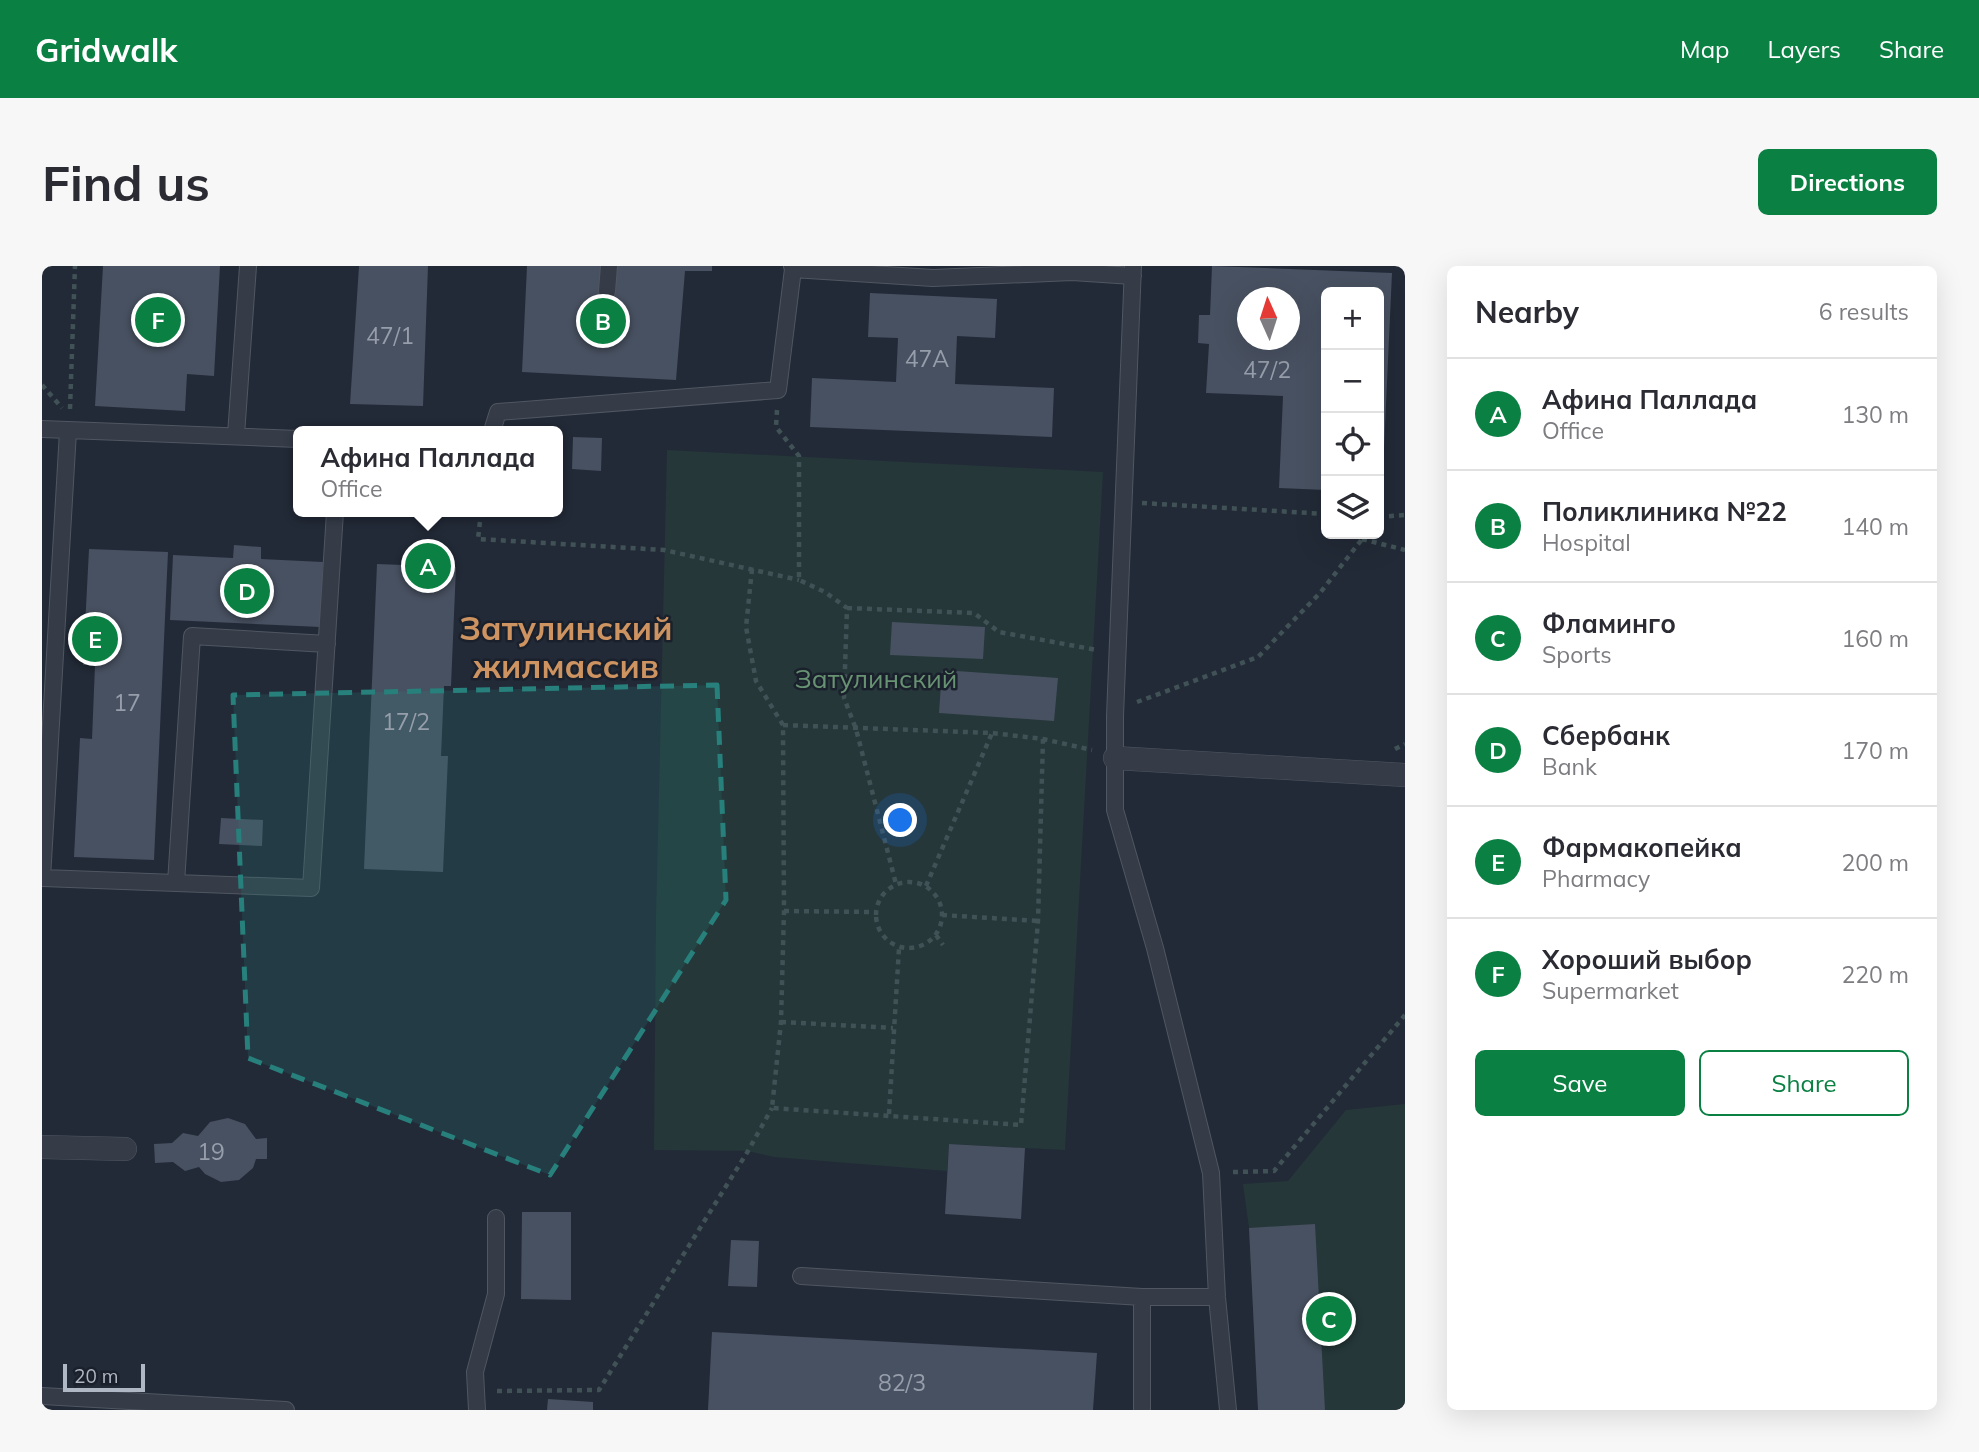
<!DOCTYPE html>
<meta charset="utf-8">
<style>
:root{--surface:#fff;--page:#f7f7f7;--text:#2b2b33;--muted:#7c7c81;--line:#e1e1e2;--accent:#0b8043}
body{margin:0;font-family:Mulish,sans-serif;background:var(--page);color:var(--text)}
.controls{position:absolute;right:21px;top:21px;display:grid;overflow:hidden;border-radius:10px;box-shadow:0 7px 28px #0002}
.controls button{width:63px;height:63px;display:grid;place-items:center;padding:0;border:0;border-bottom:2px solid var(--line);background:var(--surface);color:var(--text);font:35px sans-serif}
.compass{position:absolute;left:1195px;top:21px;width:63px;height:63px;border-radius:50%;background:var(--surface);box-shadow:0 7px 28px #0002;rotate:357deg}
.scale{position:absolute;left:21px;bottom:18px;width:82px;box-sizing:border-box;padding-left:7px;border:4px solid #b0b7c4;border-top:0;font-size:19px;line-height:24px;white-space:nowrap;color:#b0b7c4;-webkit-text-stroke:5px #1b212c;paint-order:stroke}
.you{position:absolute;left:859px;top:555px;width:24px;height:24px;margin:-18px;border:5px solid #fff;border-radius:50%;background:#1a73e8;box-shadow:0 0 0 10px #1a73e833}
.badge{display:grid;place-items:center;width:46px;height:46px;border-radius:50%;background:var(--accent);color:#fff;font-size:23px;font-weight:700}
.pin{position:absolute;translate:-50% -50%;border:4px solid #fff;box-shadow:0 2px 7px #0006}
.popup{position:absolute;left:251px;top:160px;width:270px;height:91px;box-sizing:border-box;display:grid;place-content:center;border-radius:10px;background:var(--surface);filter:drop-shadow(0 2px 5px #0005);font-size:23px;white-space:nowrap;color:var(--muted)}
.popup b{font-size:26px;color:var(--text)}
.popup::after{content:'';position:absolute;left:50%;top:100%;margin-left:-14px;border:14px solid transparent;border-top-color:var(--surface)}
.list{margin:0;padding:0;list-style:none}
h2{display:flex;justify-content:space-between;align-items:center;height:91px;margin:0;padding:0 28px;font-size:30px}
h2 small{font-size:23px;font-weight:400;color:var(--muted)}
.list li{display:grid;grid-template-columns:46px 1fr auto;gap:21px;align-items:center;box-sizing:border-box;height:112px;padding:0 28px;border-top:2px solid var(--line)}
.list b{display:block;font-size:26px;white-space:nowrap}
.list p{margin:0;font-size:23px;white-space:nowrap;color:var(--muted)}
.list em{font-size:23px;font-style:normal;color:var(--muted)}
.actions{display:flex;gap:14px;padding:21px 28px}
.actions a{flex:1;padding:16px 0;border:2px solid var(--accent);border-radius:10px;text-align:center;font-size:24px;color:var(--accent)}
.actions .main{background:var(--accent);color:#fff}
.icon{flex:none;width:38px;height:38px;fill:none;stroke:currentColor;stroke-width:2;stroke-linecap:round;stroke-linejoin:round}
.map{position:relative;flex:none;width:1363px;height:1144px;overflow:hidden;border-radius:10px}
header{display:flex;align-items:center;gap:42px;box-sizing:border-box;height:98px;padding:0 35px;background:var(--accent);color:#fff}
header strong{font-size:33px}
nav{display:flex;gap:38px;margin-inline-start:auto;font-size:24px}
.intro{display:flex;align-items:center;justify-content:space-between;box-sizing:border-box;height:168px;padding:0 42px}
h1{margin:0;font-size:49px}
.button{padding:18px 32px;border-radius:10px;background:var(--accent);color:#fff;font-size:24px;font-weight:700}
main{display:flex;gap:42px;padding:0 42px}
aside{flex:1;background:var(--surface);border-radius:10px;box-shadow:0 7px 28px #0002}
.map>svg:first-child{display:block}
.green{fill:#253739}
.building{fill:#485161;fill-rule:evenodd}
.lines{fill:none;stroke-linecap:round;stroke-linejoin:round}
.service-casing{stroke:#505762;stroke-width:18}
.pedestrian-casing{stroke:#505762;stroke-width:24}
.path{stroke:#415256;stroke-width:4.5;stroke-dasharray:5 5;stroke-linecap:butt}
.service{stroke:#353c48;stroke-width:16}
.pedestrian{stroke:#353c48;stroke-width:23}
.marked{fill:#27807b;fill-opacity:0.2;stroke:#27807b;stroke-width:5;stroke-dasharray:14 9;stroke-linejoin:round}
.labels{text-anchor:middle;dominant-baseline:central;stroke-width:5;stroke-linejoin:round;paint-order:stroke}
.number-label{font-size:23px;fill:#969eab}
.park-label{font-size:26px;fill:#689373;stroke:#1b212c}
.district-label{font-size:33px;font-weight:bold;fill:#cd9361;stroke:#1b212c}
</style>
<header>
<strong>Gridwalk</strong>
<nav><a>Map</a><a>Layers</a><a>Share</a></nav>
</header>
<div class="intro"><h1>Find us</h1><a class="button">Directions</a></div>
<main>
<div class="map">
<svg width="1363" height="1144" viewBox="0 0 1363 1144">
<rect width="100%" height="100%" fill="#222a37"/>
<path class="green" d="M625 184 1061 206 1023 884 907 878 905 905 732 891 706 885 612 884 614 651Z
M1363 838V1144H1216L1207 962 1201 918 1246 915 1304 844Z"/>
<path class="building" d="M61 0H178L172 110 145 108 143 145 53 140Z
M317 0H386L381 140 308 138Z
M485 0H670V5H643L634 114 480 106Z
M1170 0 1350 7 1340 226H1337V26H1284V224L1237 222 1241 130 1164 127 1167 78 1156 77 1157 49H1168ZM1206 32H1248V74H1206Z
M828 27 955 33 953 72 915 70 913 118 1012 122 1010 171 768 161 770 112 854 116 856 72 826 71Z
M531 171 560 172 559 205 530 203Z
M192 279 219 281V293L281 296 278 361 128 354 131 289 191 292Z
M47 283 126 286 112 594 32 591 38 472 50 473 53 399H41Z
M335 298 414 301 409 420H402L399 490H406L401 606 322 603Z
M850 356 943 361 941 393 848 389Z
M900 404 1016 412 1012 455 897 447Z
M179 552 221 554 220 580 177 578Z
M186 852 203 858 214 873 225 872V893H214L211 902 197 914 179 916 163 908 157 901 143 905 131 896 113 897 112 878 130 877 141 867 156 870 168 856Z
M907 878 983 882 979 953 903 948Z
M480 946H529V1034L479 1033Z
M1273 958 1283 1144H1216L1207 962Z
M689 974 717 975 715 1021 686 1020Z
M670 1066 1055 1087 1051 1144H666Z
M506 1133 551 1136V1144H505Z"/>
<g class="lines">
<defs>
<path id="service" d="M750 0 751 3 891 12 1030 6 1091 10
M1091 0 1073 450V544L1113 682 1169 907 1175 1031 1186 1144
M565 25 567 0
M0 163 256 173
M450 165 456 146 736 124 751 3
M194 169 206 0
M0 612 26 165
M1 612 269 622 293 246
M134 617 150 370 285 378
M759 1010 1100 1031H1175
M1100 1031V1144
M0 1130 244 1144
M435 1144 433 1106 454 1028V952"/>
<path id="pedestrian" d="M1073 492 1363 509
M0 881 83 883"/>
</defs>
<use href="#service" class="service-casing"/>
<use href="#pedestrian" class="pedestrian-casing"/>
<path class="path" d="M0 119 20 142
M28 143 33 0
M735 144 734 161 757 190V314L783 326 805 342 802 432 814 463 854 618
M1100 237 1284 248
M439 246 436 273 622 284 757 314
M1337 251 1363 249
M1320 273 1363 284
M710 303 704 361 714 415 741 459 742 645 739 756 730 842 979 859 996 655 1001 473
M805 342 932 347 957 366 1055 384
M1095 436 1216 391 1278 327 1324 268
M741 459 950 467 1001 473 1050 484
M1353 483 1363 478
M834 649a33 33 0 1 1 66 0a33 33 0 1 1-66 0Z
M884 620 950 467
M742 645 833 646
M900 649 996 655
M894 669 901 679
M739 756 851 762
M847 848 857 682
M1191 906 1232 905 1363 749
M455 1125 557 1124 706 885 730 842"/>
<use href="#service" class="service"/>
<use href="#pedestrian" class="pedestrian"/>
</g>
<path class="marked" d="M675 419 684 634 508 909 206 792 191 429Z"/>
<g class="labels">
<g class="number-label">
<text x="348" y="69">47/1</text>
<text x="885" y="92">47А</text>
<text x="1225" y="103">47/2</text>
<text x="85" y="436">17</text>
<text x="364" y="455">17/2</text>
<text x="169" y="885">19</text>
<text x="860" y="1116">82/3</text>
</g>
<g class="park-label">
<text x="834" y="412">Затулинский</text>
</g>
<g class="district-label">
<text x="524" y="361">Затулинский<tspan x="524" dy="38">жилмассив</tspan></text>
</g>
</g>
</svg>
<div class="controls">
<button>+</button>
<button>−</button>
<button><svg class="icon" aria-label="locate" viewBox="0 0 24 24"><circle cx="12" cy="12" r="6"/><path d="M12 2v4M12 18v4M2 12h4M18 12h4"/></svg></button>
<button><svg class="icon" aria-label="layers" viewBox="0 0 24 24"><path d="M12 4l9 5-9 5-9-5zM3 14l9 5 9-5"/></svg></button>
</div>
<svg class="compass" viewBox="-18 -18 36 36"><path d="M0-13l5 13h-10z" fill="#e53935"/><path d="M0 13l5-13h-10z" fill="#7c7c81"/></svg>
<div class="scale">20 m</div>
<div class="you"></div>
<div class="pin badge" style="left:386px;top:300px">A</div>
<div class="popup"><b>Афина Паллада</b>Office</div>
<div class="pin badge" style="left:561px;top:55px">B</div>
<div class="pin badge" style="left:1287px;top:1053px">C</div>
<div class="pin badge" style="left:205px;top:325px">D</div>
<div class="pin badge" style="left:53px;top:373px">E</div>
<div class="pin badge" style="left:116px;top:54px">F</div>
</div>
<aside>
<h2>Nearby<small>6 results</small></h2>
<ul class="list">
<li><span class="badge">A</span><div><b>Афина Паллада</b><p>Office</p></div><em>130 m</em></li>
<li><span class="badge">B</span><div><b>Поликлиника №22</b><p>Hospital</p></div><em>140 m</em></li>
<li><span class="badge">C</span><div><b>Фламинго</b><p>Sports</p></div><em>160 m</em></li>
<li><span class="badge">D</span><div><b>Сбербанк</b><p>Bank</p></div><em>170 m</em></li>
<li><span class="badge">E</span><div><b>Фармакопейка</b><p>Pharmacy</p></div><em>200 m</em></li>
<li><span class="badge">F</span><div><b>Хороший выбор</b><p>Supermarket</p></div><em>220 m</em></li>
</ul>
<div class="actions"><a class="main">Save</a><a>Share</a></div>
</aside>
</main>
